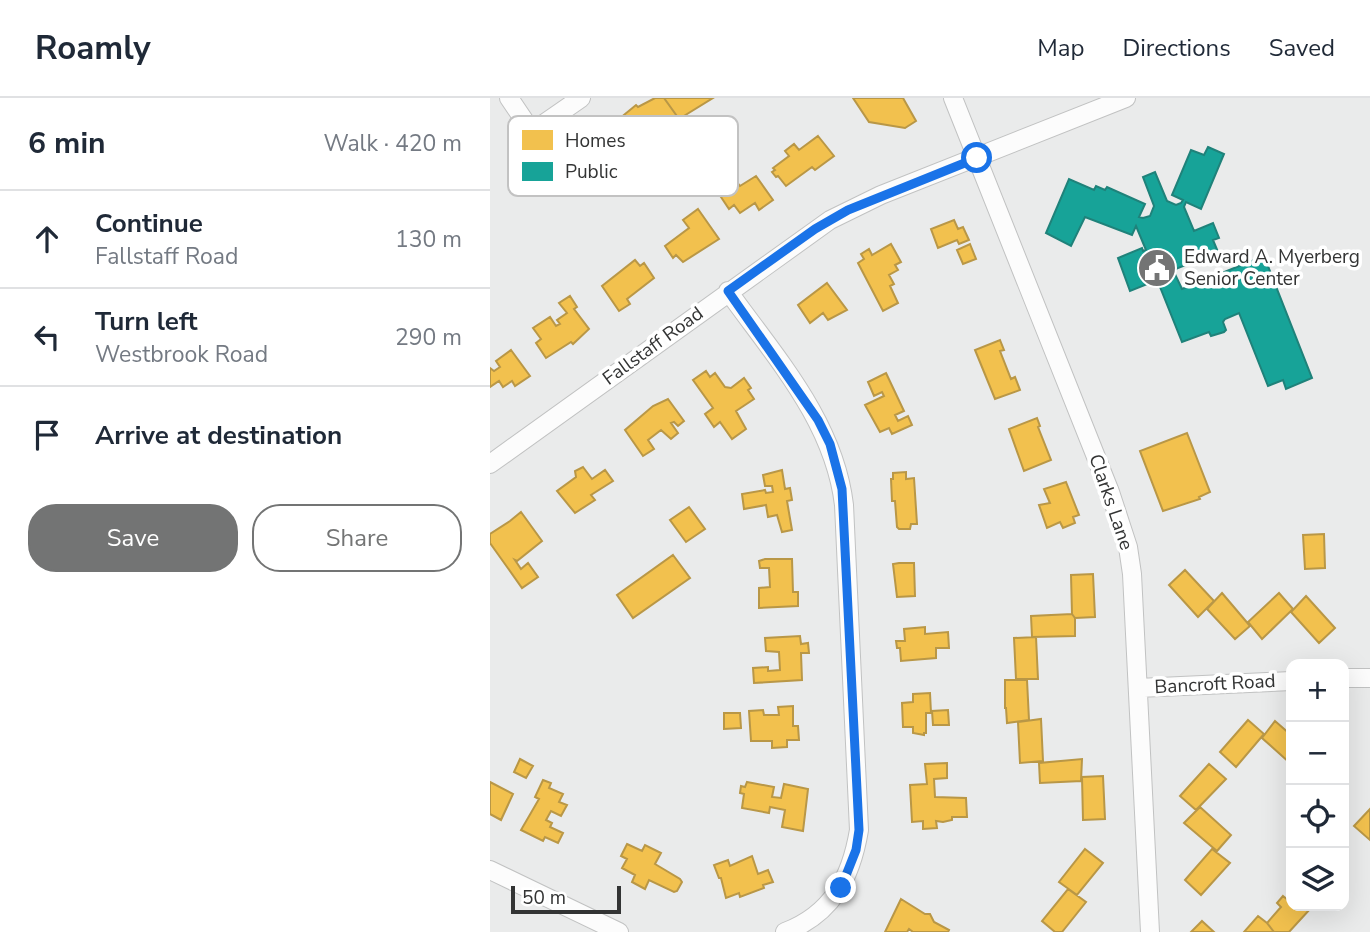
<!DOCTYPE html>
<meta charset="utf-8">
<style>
:root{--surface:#fff;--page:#f6f6f7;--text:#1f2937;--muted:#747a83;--line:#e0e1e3;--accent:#737474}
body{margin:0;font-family:"Nunito Sans",sans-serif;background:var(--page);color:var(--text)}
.controls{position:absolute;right:21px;bottom:21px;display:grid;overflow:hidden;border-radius:14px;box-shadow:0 7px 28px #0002}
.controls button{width:63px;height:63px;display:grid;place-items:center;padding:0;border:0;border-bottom:2px solid var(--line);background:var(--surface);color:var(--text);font:35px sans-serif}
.scale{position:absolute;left:21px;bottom:18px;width:110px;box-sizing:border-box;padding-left:7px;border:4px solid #333434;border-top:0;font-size:19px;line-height:24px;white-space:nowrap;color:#333434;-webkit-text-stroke:5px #fff;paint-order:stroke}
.stop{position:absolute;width:21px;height:21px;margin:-16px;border:5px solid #1a73e8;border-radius:50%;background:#fff}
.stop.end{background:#1a73e8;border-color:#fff;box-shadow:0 2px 7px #0008}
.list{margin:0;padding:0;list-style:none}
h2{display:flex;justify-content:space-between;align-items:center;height:91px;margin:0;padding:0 28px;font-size:30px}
h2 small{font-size:23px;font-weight:400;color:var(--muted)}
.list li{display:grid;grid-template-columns:46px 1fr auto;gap:21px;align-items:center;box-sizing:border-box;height:98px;padding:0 28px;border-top:2px solid var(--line)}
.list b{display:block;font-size:26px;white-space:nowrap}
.list p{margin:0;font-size:23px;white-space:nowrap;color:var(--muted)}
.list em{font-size:23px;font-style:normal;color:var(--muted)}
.actions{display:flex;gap:14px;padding:21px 28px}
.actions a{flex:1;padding:16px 0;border:2px solid var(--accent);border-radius:28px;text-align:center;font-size:24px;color:var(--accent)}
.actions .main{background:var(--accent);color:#fff}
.icon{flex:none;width:38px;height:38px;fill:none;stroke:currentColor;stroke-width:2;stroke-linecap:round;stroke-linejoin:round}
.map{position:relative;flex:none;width:880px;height:834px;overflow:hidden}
header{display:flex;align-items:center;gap:42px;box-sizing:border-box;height:98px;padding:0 35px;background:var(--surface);border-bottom:2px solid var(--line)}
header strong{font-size:33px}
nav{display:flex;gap:38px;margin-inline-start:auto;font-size:24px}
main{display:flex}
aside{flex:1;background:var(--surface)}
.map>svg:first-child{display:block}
.homes{fill:#f2c14e;stroke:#b99746;stroke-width:2}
.public{fill:#17a398;stroke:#1f827a;stroke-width:2}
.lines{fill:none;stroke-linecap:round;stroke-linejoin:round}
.minor-casing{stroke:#c1c2c2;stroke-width:20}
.minor{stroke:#fcfcfc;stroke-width:18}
.route{stroke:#1a73e8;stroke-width:9}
.labels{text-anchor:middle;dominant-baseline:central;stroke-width:7;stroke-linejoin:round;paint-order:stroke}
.poi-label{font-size:19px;fill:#333434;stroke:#fff;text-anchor:start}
.street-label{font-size:19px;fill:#333434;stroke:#fff}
.key{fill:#fff;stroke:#c2c2c2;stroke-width:2}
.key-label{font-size:19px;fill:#333434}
</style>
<header>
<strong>Roamly</strong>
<nav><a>Map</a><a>Directions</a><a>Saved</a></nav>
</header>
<main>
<aside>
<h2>6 min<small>Walk · 420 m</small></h2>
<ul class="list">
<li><svg class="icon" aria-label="ahead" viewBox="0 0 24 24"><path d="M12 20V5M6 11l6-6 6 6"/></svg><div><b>Continue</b><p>Fallstaff Road</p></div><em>130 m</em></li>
<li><svg class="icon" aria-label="left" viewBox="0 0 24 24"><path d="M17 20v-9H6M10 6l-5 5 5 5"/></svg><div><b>Turn left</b><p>Westbrook Road</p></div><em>290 m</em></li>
<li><svg class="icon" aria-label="arrive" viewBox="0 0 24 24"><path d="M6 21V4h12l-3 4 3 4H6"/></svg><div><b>Arrive at destination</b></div></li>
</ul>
<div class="actions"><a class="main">Save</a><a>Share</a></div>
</aside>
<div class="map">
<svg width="880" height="834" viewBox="0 0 880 834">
<rect width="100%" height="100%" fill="#eaebeb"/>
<path class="homes" d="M165 0H174L189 21 172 32 174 34 142 54 123 26 146 7 148 9Z
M174 0H223L189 21Z
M363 0H413L426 23 415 30 379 24Z
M328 38 344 58 325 72 322 69 296 88 288 78 286 79 282 74 285 72 283 70 299 58 295 53 304 46 309 52Z
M266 78 283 102 269 112 265 105 250 115 244 107 239 111 229 96 247 84 250 88Z
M208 111 229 141 193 164 186 157 183 160 175 148 199 130 193 122Z
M464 122 468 131 473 129 479 142 469 146 467 142 448 150 441 131Z
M401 146 411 164 405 167 408 172 399 177 404 186 400 188 408 205 393 213 368 165 374 161 371 156 379 151 382 157Z
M480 146 486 161 473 166 467 152Z
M145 162 150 168 154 165 164 180 137 201 140 206 129 213 112 188Z
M337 185 357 212 338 222 333 215 320 225 308 207Z
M80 198 87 209 84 211 99 231 83 246 81 244 56 260 46 245 51 241 43 230 60 219 66 228 70 226 67 222 77 215 69 205Z
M510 242 514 252 510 253 521 281 525 279 530 292 505 301 485 252Z
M21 252 40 278 25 288 22 283 13 289 9 283 0 289V270L4 273 10 269 6 263Z
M216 273 220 279 225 275 235 289 241 290 254 280 261 290 258 292 264 301 246 313 256 331 242 341 230 324 224 329 215 316 223 310 203 282Z
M396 275 414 313 405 317 408 323 418 318 422 327 402 336 399 330 390 334 375 307 394 298 392 294 384 298 378 284Z
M178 301 194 323 188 328 184 324 181 325 188 335 181 341 171 332 158 342 164 351 153 358 135 332 163 308Z
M547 320 550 328 548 329 561 362 534 373 519 331Z
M697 335 720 394 709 399 710 401 673 413 650 353Z
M93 369 102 381 115 372 123 383 101 397 105 402 85 415 67 393 86 379 85 373Z
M292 372 295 391 300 390 302 402 297 403 302 432 292 434 287 417 278 419 276 407 254 411 252 396 275 392 276 395 283 394 282 388H275L273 377Z
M416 374V381L424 380 427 426H421L420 431H409L407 429 405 403H402L401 381H403V375Z
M576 384 589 417 583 419 585 425 573 430 570 424 557 430 549 407 560 405 554 391Z
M199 409 215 431 196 444 180 422Z
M31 414 52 443 27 463 25 462 31 471 38 465 48 479 32 490 0 445V436L20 423Z
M834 436 835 470 815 471 813 437Z
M183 457 200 480 143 520 127 497Z
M275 461H302L303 494H308V508L269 510V490L280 489 279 470H270L269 463Z
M409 465H424L425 498 407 499 403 466Z
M695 472 724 503 708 519 679 487Z
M603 476 605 519 585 520 582 516 581 477Z
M732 495 760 528 745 541 717 511Z
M789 495 803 511 772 541 758 524Z
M816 498 845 530 829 545 801 514Z
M582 516 585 520V538L542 539 541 518Z
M435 529V536L458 534 459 550H446V560L411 563 410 550H407L406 543H415L414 531Z
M310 538 311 546 318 545 319 555H311L312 582 264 585 263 570 278 569V573L290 572 289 554 276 553 275 540Z
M546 539 548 581H526L524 540Z
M515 582H537L539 622 517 625 516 610H515Z
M440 595 441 615H436V635H434V637L423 635V629H413L412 605 423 604V596Z
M303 608V628H308L309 642H297V649L282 650V643H261L259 613 273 612 274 617H289L288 609Z
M458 612 459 627H443L442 613Z
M234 615H250L251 630 234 631Z
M551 621 553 663 530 665 528 624Z
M758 622 774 636 746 669 730 654Z
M785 623 801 637V666L772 640Z
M30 661 43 668 36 680 24 674Z
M592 661 591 683 550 685 549 665Z
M457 665V680L444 681 445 699 476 700 477 719H462V722L453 724 446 723 447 730 433 731V723L422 724 420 687 437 686 435 666Z
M719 666 736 681 706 712 690 698Z
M613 678 615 721 593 722 592 679Z
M53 682 61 685 59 690 73 696 69 704 77 707 71 718 61 713 56 722 62 725 60 729 73 735 68 745 55 739 53 743 31 732 49 701 45 699Z
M0 684 23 696 11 722 0 716Z
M257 684 284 689 282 699 291 700 294 686 318 691 313 733 292 729 295 712 280 709 279 715 252 710 254 696 250 695 251 688 255 689Z
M710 709 741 737 727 753 694 725Z
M880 711V742L864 728Z
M137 746 152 753 155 747 171 755 165 766 190 781 192 784 187 793 184 794 159 782 155 791 142 784 145 777 132 770 137 761 131 758Z
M595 751 613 765 587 797 569 784Z
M722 751 740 765 711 797 695 782Z
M262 758 268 776 278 772 283 784 273 787 274 790 250 799 249 795 236 800 231 780H229L224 767 238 762 240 768Z
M578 791 596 804 572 834H565L552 823Z
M793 798 798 802 801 798V808L821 810 799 834H784L777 825 791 809 787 805Z
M411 801 435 816H440L444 824 459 832 458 834H423L419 831 417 834H395Z
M768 818 777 825 784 834H754Z
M712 823 724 834H701Z"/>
<path class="public" d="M718 49 734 56 711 111 696 104 694 109 704 133 723 125 729 140 723 142 728 154 683 172 692 191 774 158 822 280 796 291 793 282 778 288 749 215 735 221 733 224 736 232 734 234 721 238 719 234 692 244 666 179 664 180 665 183 640 193 628 160 652 150 653 153 656 152 646 128 642 137 595 119 581 148 556 135 579 81 604 92 606 88 615 92 617 89 655 106 649 119 653 120 660 118 664 108 653 79 665 74 677 103 686 107 691 105 693 102 682 97 701 52 714 57Z"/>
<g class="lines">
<defs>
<path id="minor" d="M19 0 42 34 91 0
M463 0 620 394 638 449 642 476 660 834
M238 193C285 259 344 323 354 407L369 732C361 780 342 816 295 834
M0 366 340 122 391 97 636 0
M854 580H880
M648 590 801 583
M0 772 129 834"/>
</defs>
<use href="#minor" class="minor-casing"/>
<use href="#minor" class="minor"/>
</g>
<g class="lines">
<path class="route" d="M351 790 366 752 369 732 352 391 340 346 328 322 238 193 325 131 358 112 487 60"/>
</g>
<defs>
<symbol id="civic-disc" viewBox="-11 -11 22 22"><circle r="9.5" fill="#737474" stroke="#fff"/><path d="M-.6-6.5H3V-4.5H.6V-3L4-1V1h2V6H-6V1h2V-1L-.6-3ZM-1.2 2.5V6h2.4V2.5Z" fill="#fff"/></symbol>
</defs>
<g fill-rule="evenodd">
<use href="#civic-disc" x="645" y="148" width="44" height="44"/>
</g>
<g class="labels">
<g class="poi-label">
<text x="694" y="159">Edward A. Myerberg<tspan x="694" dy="22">Senior Center</tspan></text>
</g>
<g class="street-label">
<text transform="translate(163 248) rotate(-36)">Fallstaff Road</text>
<text transform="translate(621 404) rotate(71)">Clarks Lane</text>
<text transform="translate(725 586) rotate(-3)">Bancroft Road</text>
</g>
</g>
<rect x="18" y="18" width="230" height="80" rx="10" class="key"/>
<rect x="32" y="32" width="31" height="20" fill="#f2c14e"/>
<rect x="32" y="64" width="31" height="19" fill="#17a398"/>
<g class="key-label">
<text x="75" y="49">Homes</text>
<text x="75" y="80">Public</text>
</g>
</svg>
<div class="controls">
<button>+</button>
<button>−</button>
<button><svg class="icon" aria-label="locate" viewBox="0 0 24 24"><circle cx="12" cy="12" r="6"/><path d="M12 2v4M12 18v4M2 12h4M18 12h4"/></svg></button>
<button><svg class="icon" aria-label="layers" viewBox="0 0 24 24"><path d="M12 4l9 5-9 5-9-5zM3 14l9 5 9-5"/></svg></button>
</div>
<div class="scale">50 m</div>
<div class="stop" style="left:487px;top:60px"></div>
<div class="stop end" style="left:351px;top:790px"></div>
</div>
</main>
